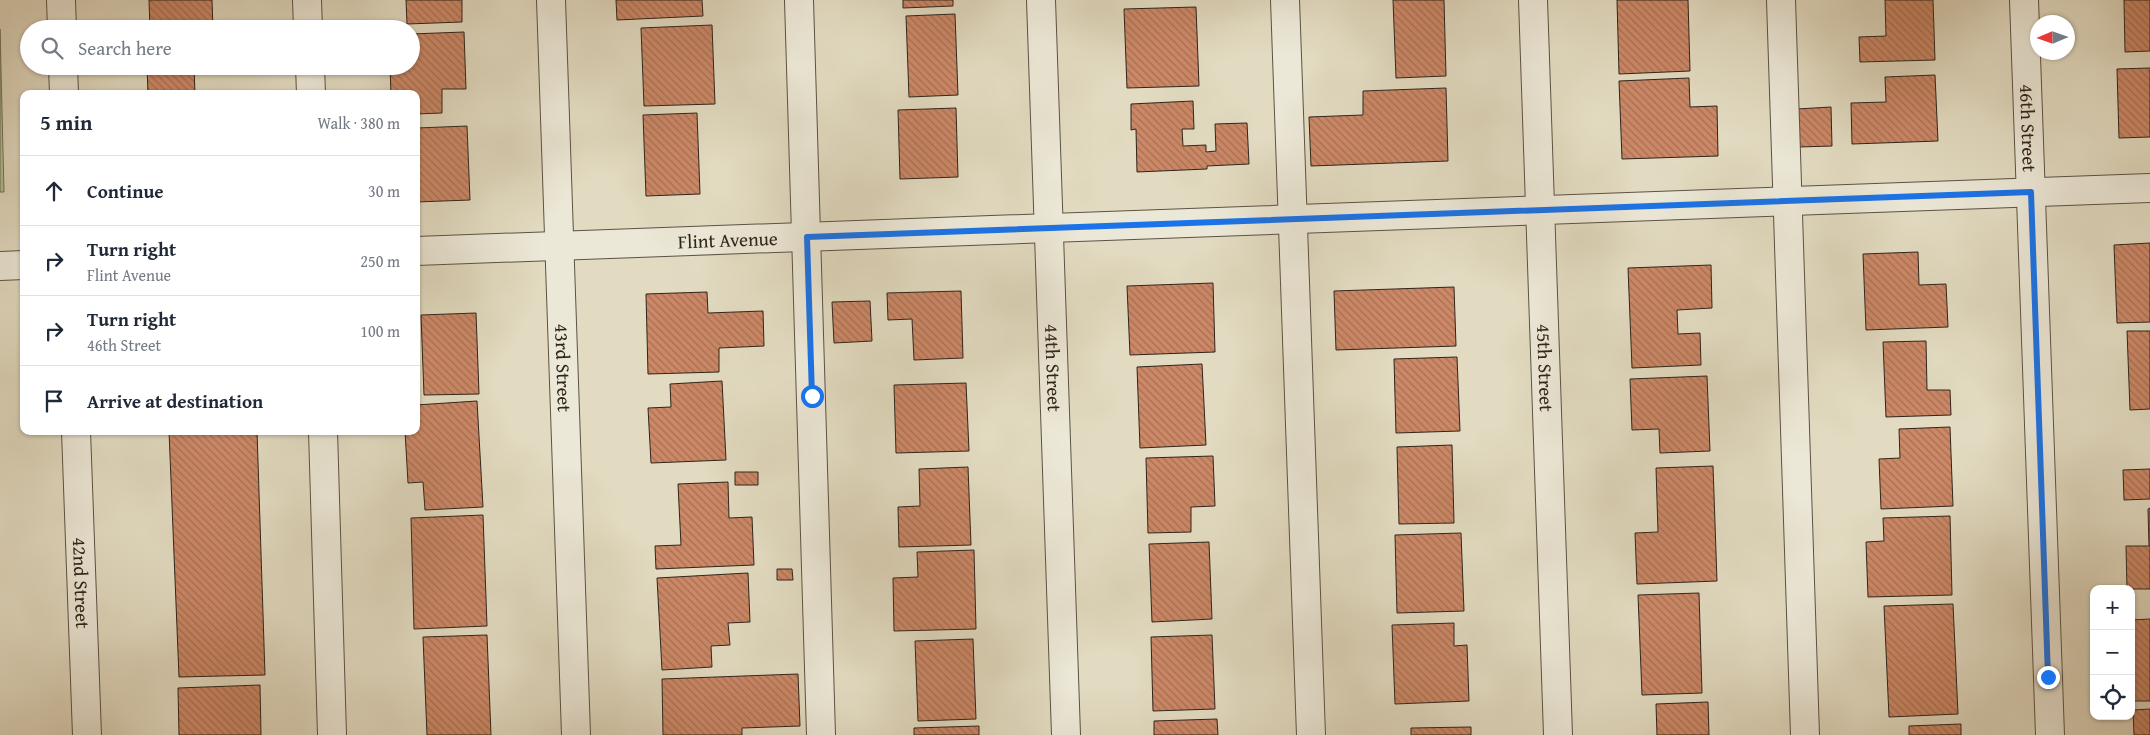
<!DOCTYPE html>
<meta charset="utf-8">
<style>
:root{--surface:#fff;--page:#f6f6f7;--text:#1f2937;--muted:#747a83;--line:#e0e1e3}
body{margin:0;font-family:"Gentium Book Plus",serif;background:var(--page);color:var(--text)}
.controls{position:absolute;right:15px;bottom:15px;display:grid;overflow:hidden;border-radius:10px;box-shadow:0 1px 4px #0004}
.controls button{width:45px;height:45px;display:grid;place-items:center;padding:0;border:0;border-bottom:1px solid var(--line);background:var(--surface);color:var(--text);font:25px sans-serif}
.compass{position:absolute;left:2030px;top:15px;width:45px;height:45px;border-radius:50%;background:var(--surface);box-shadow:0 1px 4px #0004;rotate:268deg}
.stop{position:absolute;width:15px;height:15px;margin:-11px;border:4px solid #1a73e8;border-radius:50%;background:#fff}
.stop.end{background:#1a73e8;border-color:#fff;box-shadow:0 1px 5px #0008}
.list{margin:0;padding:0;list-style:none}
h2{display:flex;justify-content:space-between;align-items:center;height:65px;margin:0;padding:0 20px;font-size:21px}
h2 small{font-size:16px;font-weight:400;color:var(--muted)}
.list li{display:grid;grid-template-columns:32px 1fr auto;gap:15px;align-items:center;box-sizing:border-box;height:70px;padding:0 20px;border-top:1px solid var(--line)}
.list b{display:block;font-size:19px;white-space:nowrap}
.list p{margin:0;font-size:16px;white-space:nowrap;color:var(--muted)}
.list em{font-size:16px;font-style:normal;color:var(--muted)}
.icon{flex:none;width:28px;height:28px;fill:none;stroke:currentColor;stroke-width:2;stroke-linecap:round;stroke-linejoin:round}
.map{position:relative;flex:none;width:2150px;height:735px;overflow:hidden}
.search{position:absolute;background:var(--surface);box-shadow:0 1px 4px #0004;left:20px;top:20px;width:400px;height:55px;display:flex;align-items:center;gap:12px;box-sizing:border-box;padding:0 18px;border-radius:28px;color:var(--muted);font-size:19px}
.panel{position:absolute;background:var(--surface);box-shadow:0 1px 4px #0004;left:20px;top:90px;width:400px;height:345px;border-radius:10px}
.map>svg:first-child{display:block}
.green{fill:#b1c194;stroke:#707258}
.building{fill:url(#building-back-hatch);stroke:#2f241b}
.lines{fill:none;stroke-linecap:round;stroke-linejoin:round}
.minor-casing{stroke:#5c5244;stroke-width:30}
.minor{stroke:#ece8d7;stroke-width:28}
.route{stroke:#1a73e8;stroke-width:6}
.labels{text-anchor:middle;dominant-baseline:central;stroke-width:4.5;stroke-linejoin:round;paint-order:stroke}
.street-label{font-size:19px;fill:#2f241b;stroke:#ece8d7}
</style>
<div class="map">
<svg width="2150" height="735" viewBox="0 0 2150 735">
<defs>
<pattern id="building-back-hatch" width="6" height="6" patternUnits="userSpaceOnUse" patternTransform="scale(1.25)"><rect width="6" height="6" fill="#cc8867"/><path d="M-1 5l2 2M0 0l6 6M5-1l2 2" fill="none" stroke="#a66f54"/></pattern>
</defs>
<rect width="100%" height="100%" fill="#e2dbc1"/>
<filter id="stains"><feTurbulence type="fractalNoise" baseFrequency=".004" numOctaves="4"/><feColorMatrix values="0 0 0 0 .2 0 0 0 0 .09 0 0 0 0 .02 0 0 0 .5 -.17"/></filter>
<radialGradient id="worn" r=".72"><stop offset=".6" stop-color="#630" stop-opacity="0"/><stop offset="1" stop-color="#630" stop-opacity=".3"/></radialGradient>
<path class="green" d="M0 29 4 192H0Z"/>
<path class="building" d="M149 0H212L213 29H150Z
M406 0H462V22L407 24Z
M616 0H702L703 16 617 20Z
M903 0H953V6L903 8Z
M1393 0H1444L1446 76 1396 78Z
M1617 0H1688L1690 71 1619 74Z
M1885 0H1933L1935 60 1860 62 1859 37 1886 36Z
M2124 0H2150V51L2125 52Z
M1196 7 1199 86 1127 88 1124 9Z
M955 14 958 95 909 97 906 16Z
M712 25 715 104 644 106 641 28Z
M464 32 466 89H442V113L416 114V94H391L390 66H411V34Z
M147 66H194L195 94H148Z
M2150 68V137L2119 138 2117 69Z
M1935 75 1938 141 1852 144 1851 103 1886 102 1885 77Z
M1689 78 1690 107 1717 106 1718 156 1622 159 1619 81Z
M1446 88 1448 161 1311 166 1309 117 1363 115V91Z
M1193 101 1194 129H1182L1183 146 1206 145V152L1216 151 1215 124 1247 123 1249 164 1207 166V169L1137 172 1136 129 1131 130V104Z
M1831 107 1832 146 1798 147 1797 109Z
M956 108 958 177 900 179 898 110Z
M697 113 700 194 646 196 643 115Z
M467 126 470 200 416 202 417 128Z
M2150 243V322L2117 323 2114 245Z
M1918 252 1919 285 1946 284 1948 327 1866 330 1863 254Z
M1711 265 1712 308 1677 310 1678 334 1700 333 1701 365 1632 368 1628 268Z
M1213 283 1215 352 1130 355 1127 286Z
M1454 287 1456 346 1336 350 1334 291Z
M961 291 963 358 914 360 912 319 888 320 887 293Z
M707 292 708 313 763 311 764 346 719 348V372L648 374 646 294Z
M870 301 872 341 834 343 832 302Z
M476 313 479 394 424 395 421 315Z
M2127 331H2150V409L2130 410Z
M1926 341 1927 390H1950L1951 415 1886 417 1883 342Z
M1457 357 1460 431 1396 433 1394 359Z
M1202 364 1206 445 1140 448 1137 367Z
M1707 376 1710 451 1660 453 1659 429 1632 430 1630 379Z
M722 381 726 460 651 463 648 408 671 407 670 384Z
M966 383 969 451 896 453 894 385Z
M477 401 483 507 425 510 423 482 408 483 405 431H416V405Z
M1950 427 1953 506 1881 509 1879 459 1900 458 1899 429Z
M169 431H257L265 675 179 677Z
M1452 445 1454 523 1399 524 1397 447Z
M1213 456 1215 506 1191 507V532L1148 533 1146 458Z
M1713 466 1717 581 1637 584 1635 533 1658 532 1656 468Z
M968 467 971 545 899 547 898 507 920 506 919 469Z
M2150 469V499L2124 500 2123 470Z
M735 472H758V485H735Z
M728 482 729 518 752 517 754 565 656 569 655 546 681 545 678 484Z
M2150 508V589H2127L2126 546H2149L2148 509Z
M483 515 487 626 414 629 411 518Z
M1950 516 1952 595 1868 597 1866 542 1884 541 1883 518Z
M1461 533 1464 611 1397 613 1395 535Z
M1209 542 1212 619 1152 622 1149 544Z
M974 550 976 629 894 631 893 578 918 577 917 552Z
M777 569H792L793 580H777Z
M748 573 750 622 728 623 730 645 711 646 712 667 662 670 657 578Z
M1699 593 1702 693 1642 695 1638 595Z
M1953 604 1958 714 1889 717 1884 606Z
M2150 619V701H2131V620Z
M1454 623V646L1467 645 1469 701 1395 704 1392 625Z
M487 635 491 735H427L423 637Z
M1212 635 1215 709 1153 711 1151 637Z
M973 639 976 719 918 721 915 641Z
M798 674 800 726 742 728V735H663L662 679Z
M260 685 261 735H179L178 688Z
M1708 702 1709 735H1657L1656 704Z
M2150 709V735H2134L2133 710Z
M1217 719 1218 735H1154V721Z
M1961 724V735H1909V726Z
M979 726V735H914V728Z
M1471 727V735H1411V728Z"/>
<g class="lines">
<defs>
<g id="minor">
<path d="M61 0 62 29"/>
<path d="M307 0 308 29"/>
<path id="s1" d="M551 0 576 735"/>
<path d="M799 0 821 735"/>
<path id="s2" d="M1041 0 1066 735"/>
<path d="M1285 0 1311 735"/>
<path id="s3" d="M1533 0 1558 735"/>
<path d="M1781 0 1805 735"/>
<path id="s4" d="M2024 0 2050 735"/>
<path d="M63 66 64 94"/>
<path d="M310 66 311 94"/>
<path id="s5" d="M416 251 2150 188"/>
<path d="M0 266 24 265"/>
<path id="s6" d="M76 431 87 735"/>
<path d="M323 431 332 735"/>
</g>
</defs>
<use href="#minor" class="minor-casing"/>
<use href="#minor" class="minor"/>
</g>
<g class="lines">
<path class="route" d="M812 396 807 237 2031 192 2048 677"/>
</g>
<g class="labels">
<g class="street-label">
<text stroke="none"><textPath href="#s4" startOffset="128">46th Street</textPath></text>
<text stroke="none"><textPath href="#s5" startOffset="312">Flint Avenue</textPath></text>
<text stroke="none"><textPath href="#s2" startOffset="368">44th Street</textPath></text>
<text stroke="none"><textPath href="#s1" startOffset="368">43rd Street</textPath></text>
<text stroke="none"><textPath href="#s3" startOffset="368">45th Street</textPath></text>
<text stroke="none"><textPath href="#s6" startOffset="152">42nd Street</textPath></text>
</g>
</g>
<rect width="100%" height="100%" filter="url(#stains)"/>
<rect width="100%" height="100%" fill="url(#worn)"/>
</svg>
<div class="controls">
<button>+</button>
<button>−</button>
<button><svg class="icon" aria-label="locate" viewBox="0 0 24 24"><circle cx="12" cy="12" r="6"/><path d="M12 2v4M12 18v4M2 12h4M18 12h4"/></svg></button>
</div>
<svg class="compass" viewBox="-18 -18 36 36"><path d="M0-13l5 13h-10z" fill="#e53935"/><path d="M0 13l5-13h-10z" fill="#747a83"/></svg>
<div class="stop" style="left:812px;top:396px"></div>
<div class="stop end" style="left:2048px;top:677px"></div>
<div class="search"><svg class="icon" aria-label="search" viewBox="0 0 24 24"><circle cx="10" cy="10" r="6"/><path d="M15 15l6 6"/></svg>Search here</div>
<section class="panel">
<h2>5 min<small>Walk · 380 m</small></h2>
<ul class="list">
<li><svg class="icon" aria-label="ahead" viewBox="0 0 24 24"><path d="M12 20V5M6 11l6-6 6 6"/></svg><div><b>Continue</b></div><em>30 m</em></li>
<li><svg class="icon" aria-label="right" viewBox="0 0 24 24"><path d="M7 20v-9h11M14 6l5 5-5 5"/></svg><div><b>Turn right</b><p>Flint Avenue</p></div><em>250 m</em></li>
<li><svg class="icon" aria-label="right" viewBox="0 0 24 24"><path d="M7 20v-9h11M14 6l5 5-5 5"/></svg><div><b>Turn right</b><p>46th Street</p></div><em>100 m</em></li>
<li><svg class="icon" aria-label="arrive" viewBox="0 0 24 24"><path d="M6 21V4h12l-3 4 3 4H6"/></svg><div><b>Arrive at destination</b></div></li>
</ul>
</section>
</div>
